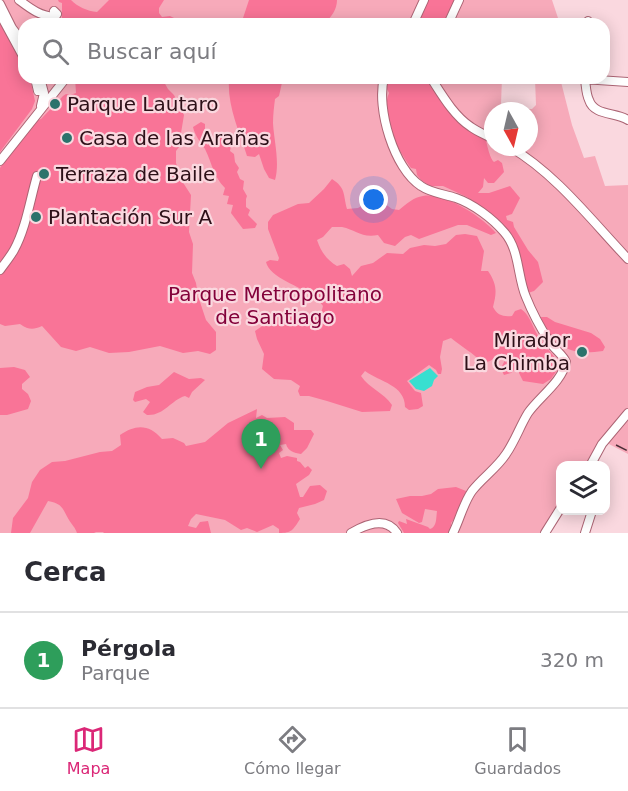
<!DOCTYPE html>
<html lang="es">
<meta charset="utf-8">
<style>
:root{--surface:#fff;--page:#f2f2f3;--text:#2b2b33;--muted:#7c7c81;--line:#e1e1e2;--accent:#db2777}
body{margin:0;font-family:"DejaVu Sans",sans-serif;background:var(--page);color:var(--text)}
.controls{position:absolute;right:18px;bottom:18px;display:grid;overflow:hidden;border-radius:12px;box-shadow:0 3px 15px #0003}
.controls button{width:54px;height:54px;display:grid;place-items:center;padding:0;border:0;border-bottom:2px solid var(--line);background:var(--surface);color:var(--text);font:30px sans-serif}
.compass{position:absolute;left:484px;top:102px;width:54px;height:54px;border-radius:50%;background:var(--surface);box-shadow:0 3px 15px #0003;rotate:172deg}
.you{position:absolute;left:374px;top:200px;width:21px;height:21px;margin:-15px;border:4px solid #fff;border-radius:50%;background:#1a73e8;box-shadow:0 0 0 9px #1a73e833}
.badge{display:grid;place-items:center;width:39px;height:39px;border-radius:50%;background:var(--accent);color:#fff;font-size:20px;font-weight:700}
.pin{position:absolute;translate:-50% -50px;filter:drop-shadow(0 2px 3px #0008)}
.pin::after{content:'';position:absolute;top:32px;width:21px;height:18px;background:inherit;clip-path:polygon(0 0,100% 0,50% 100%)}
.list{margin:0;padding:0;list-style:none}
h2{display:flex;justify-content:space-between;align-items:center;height:78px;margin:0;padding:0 24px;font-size:26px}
h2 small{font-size:20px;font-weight:400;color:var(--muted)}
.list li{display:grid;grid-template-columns:39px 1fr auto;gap:18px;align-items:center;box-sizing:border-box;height:96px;padding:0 24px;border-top:2px solid var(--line)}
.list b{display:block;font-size:22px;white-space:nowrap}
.list p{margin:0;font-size:20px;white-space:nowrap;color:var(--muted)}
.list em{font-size:20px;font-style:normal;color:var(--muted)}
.icon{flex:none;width:33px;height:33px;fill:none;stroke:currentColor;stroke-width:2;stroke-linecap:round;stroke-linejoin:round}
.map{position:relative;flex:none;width:628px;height:533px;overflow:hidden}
.search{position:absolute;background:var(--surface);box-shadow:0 3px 15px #0003;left:18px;right:18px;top:18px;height:66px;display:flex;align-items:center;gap:15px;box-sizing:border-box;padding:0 21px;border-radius:18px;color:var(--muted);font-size:22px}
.sheet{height:174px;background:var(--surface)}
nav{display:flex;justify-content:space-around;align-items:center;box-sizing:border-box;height:84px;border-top:2px solid var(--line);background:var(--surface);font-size:16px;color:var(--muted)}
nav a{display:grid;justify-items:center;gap:3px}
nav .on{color:var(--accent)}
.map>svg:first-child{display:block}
.green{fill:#f7aaba}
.forest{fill:#f97497}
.water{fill:#38dfd0}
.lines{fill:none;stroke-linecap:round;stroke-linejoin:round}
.minor-casing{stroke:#ac6474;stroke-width:10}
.minor{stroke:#fff;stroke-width:8}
.rail{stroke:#4c2e36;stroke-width:1.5;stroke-dasharray:12 6;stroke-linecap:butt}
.poi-dot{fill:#2b736c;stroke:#fad8df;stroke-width:2}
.labels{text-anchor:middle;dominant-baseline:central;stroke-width:4.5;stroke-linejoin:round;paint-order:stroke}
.poi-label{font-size:20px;fill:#2d1018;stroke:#fad8df;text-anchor:start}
.park-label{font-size:20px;fill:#83013a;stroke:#fad8df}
</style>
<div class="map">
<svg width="628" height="533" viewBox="0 0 628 533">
<rect width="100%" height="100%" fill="#fad8df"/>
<path class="green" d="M0 0H552L560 24H484L462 21V24H24V78H502L501 104 518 111H493V147H529V111H520L526 109H532L536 105 535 79 561 82 572 125 584 158 595 156 605 186 628 185V454L607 443 593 465 560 466V511L548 533H0Z"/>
<path class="forest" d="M58 0H71C78 7 87 11 97 12L109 0H164L159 8V13L162 17 170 16 178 20 174 24H67L65 23 66 20H71V18H62V3L59 2Z
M249 0H337C337 10 331 17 324 24H241Z
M427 0H456L446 24H416Z
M0 21 24 65V78H30L35 101 32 109 0 152Z
M75 78H165L164 82 168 89 174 95 184 115 181 133 182 143 176 151V163L182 181 191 195 189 232 193 244 192 273 196 283 198 296 206 320 216 332V350L210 354 198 351 183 353 160 346 129 352 109 353 90 347 76 351 61 347 42 326C33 330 29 330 20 324L5 326 0 324V168L8 156 38 120 41 119 63 96 66 94 70 95 76 93Z
M229 78H283L279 96 275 99C274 107 273 115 273 123 274 141 280 162 275 180L269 178 264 169 259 154 255 157 247 156C239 130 227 106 229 78Z
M387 78H428L450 113 467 129 486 140C487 145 490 159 494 162L498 160 502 163 504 172 494 183H488L484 178 483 187 478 193H489L510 186 520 198 512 214 506 216 507 220 513 222 514 227 528 250 538 262 543 282 534 291 528 293 523 280 520 257 511 236 506 229 495 219 467 197 443 186H430L421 180 417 175 416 169 411 168C397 148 379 117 389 93L386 87Z
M201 122 205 124V129L203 132 207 145 212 144 214 139 222 136 230 138 231 146 230 151 234 154 235 162 239 168 237 172 240 179 244 181 243 189 247 196 246 199V207L250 210 248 215 257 224 255 228 243 229 231 213 233 205 227 204 229 196 223 195 225 188C213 176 212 163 205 149 200 141 195 136 193 127Z
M332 179C346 188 343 194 347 209L358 208 368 202 380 200 392 209 399 210C406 204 414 197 423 196 445 192 482 217 496 233L491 235 467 225H458L419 239 411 235 405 237 395 246 384 243 378 235C361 238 356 230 342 227 341 227 333 227 332 227L323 237 317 240C321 252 327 260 337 266L344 264 350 269 352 276 361 266 373 263 387 253 403 254 410 248 424 245 435 246 446 244 456 235 465 234 477 236 484 251 481 271H488C497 284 497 292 493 307 497 315 503 317 512 316L515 311 521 309C529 314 532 325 537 334 543 345 554 354 560 366L551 379 543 384 523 381 519 373V368H516L511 373 504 375C500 368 502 365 506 359L498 356 490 361 483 363C473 353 462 347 451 338L443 341 440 357 442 369 441 374H438L436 370 429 365 407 381 415 391 421 393 423 406 418 409 409 410 405 407C405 385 380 382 365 371L361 376C369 388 384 393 392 405L390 411 362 412 327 401 309 396H300L298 391 300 386 291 380 274 379 262 369 264 354 257 339 255 331 271 320 277 312C293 315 300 310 316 317L321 314 323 306C320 302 317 298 313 296 300 286 270 278 266 262L270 260 278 261 279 258 268 229V222L273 215 298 204 309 203 324 189Z
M541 317H547L555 322 591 333 600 339 605 347 603 351C580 354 565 353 550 334 545 328 542 325 541 317Z
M14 367 25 370 30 377 22 384V389L28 394 31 401 28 409 7 415H0V368Z
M174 372 189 379 201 378 205 380 192 392 189 398 185 396C171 400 164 416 147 415L143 412 150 402 146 399 135 402 133 400 135 392 147 387 159 385Z
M257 409 256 418 262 415 267 418 285 417 294 423V430H311L314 434 307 448 301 454C294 453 288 451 286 444L280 445 283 450 279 453 281 458 287 456 297 458V461L300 462 305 468 308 466 312 470 309 475 296 484 300 497H303L310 486 320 485 327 491 324 500 315 504 299 508 297 513 300 519C293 530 292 533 279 533V529L273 525 257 532 247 528 241 530 225 520 196 514 191 519 188 526 196 528 200 522 208 521 211 533H104L103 532H96L94 533H77C75 527 72 525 69 520 62 508 63 504 48 501L30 533H11L13 518 28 498 32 482 40 470 52 462 65 461 100 452 112 451 121 445 120 435C136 424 149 424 162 439L173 438 184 443 186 446 205 442 228 423Z
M456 487 466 491C464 502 458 515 451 523L452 529 450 533H404L398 523 399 521 407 524 406 519 428 527 430 529C437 527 436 518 437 511L425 509 422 522 419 523 402 513 396 499 410 496H422L431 494 438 489Z"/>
<path class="water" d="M430 368 438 376 434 380 432 386 424 391 416 389 409 381Z"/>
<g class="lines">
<defs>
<path id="minor" d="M19 0C31 9 40 16 55 17L57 14 54 11
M0 4 12 28 24 44
M0 14 24 58
M588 21 589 24
M413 24 424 0
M448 24 459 0
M35 78 38 91
M40 78 44 93 41 106
M384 78C376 108 394 169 421 186 431 193 444 194 456 198 473 204 492 218 504 232 520 250 517 276 526 297 532 312 540 327 549 341 554 349 563 355 566 362 562 382 539 397 528 413 520 426 515 441 506 454 497 468 482 478 472 491 463 504 460 519 453 533
M431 78C442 95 454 116 471 127 478 132 486 135 493 139
M568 78 628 82
M585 80C586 86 586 94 589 100 594 116 616 112 628 120
M510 147C556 174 591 220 628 259
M0 161 66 78
M0 270C5 263 10 257 14 250 26 228 30 200 37 176
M590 466 602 444 628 413
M351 533C366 524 386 516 397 533
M545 533 560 509
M585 533 592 511"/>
</defs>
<use href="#minor" class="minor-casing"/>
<use href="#minor" class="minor"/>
<path class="rail" d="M616 445 628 451"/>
</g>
<g class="poi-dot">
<circle cx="55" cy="104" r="6"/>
<circle cx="67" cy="138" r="6"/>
<circle cx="44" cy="174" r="6"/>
<circle cx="36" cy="217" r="6"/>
<circle cx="582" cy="352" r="6"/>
</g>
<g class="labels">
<g class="poi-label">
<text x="67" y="104">Parque Lautaro</text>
<text x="79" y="138">Casa de las Arañas</text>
<text x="56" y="174">Terraza de Baile</text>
<text x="48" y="217">Plantación Sur A</text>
<text x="570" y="340" text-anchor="end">Mirador<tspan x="570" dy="23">La Chimba</tspan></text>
</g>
<g class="park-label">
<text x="275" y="294">Parque Metropolitano<tspan x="275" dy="23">de Santiago</tspan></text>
</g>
</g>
</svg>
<div class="controls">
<button><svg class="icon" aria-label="layers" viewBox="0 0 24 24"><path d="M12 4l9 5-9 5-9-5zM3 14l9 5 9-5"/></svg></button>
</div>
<svg class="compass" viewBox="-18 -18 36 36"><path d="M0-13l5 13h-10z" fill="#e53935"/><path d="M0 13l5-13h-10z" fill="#7c7c81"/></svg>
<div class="you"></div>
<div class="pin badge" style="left:261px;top:469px;background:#2e9e5b">1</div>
<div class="search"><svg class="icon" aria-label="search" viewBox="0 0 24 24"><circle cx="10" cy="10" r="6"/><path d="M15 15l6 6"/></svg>Buscar aquí</div>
</div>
<section class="sheet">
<h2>Cerca<small></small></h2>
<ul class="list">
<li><span class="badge" style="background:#2e9e5b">1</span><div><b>Pérgola</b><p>Parque</p></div><em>320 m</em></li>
</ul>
</section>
<nav>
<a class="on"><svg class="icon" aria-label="map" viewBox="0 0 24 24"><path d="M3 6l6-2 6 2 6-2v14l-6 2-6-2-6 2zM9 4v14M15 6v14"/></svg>Mapa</a>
<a><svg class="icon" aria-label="directions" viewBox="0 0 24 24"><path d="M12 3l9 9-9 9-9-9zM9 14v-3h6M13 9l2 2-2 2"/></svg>Cómo llegar</a>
<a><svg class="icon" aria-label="saved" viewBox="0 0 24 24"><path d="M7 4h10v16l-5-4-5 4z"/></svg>Guardados</a>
</nav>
